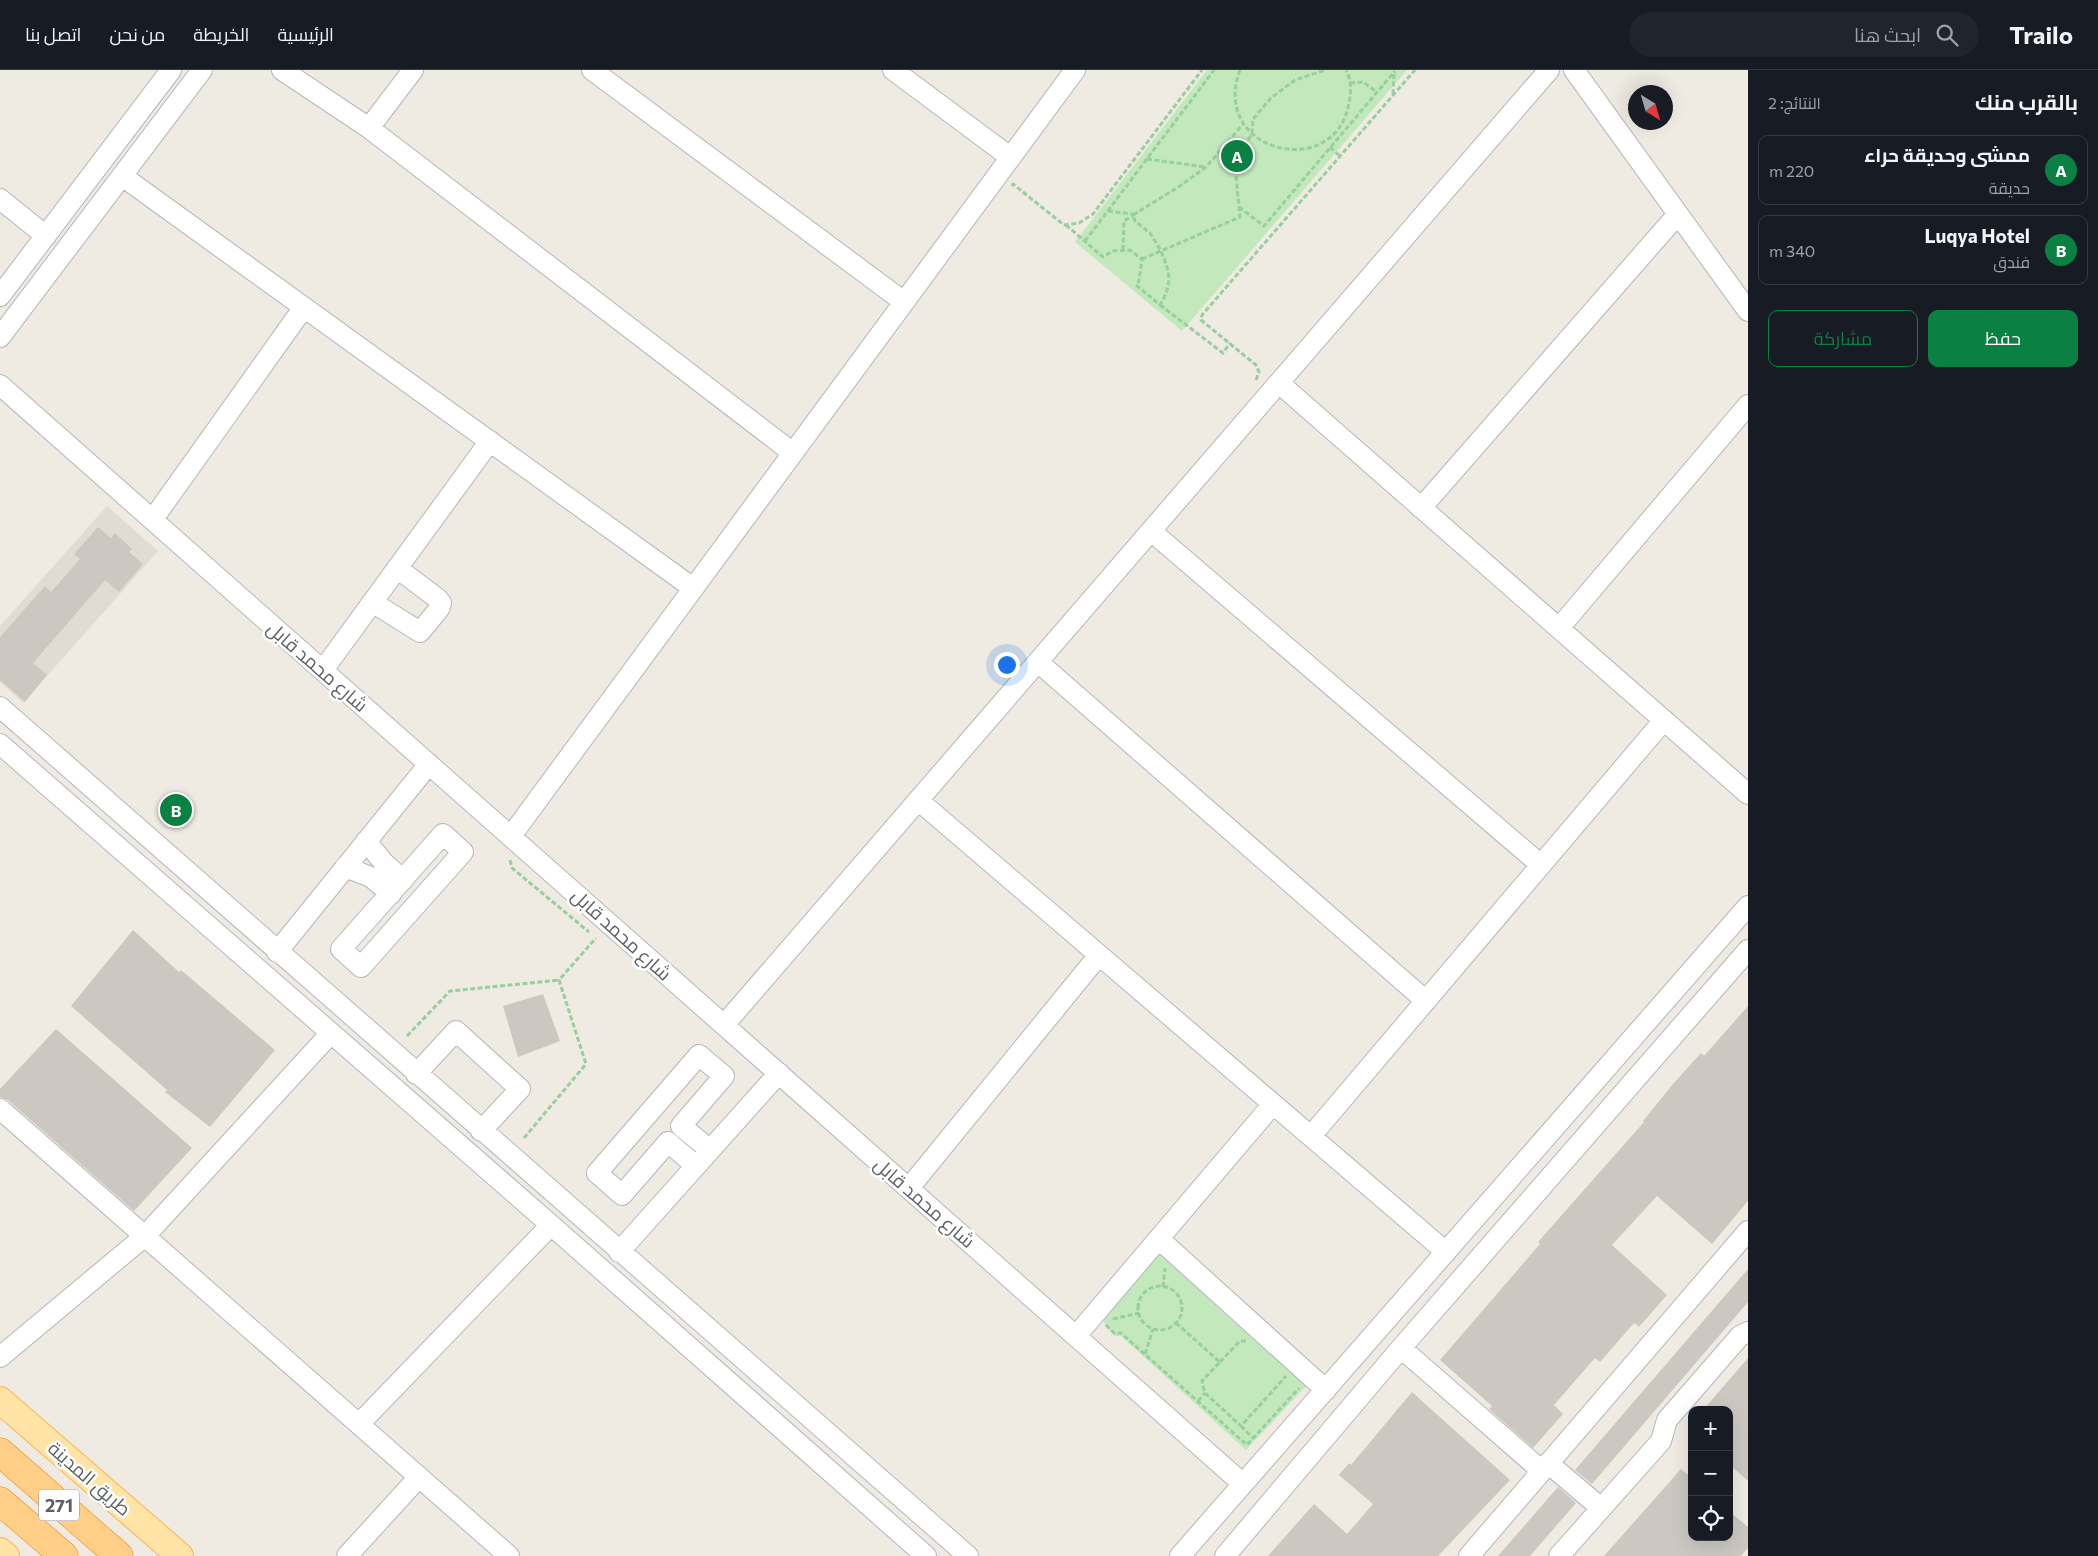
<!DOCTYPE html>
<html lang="ar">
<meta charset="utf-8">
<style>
:root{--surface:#171b24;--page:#20242c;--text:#f1f3f6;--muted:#9ea1a6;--line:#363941;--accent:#0b8043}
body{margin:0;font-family:Commissioner,Cairo,sans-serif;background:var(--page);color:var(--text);direction:rtl}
.controls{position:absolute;right:15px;bottom:15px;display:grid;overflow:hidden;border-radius:10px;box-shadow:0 5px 20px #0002}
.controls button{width:45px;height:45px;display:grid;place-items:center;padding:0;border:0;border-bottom:1px solid var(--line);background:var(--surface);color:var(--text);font:25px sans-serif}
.compass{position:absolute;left:1628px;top:15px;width:45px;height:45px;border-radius:50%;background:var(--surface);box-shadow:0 5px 20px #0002;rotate:143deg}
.you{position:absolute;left:1006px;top:594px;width:18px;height:18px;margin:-12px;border:4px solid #fff;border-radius:50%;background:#1a73e8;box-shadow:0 0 0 8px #1a73e833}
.badge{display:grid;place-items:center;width:32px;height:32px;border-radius:50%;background:var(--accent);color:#fff;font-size:16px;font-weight:700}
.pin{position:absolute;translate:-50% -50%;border:2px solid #fff;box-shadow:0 1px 5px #0006}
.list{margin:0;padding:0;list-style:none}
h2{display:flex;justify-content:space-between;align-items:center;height:65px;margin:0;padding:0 20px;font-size:21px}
h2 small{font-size:16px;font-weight:400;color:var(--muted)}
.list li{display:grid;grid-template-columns:32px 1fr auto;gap:15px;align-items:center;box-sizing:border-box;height:70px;margin:0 10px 10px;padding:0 10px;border:1px solid var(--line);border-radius:10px}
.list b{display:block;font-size:19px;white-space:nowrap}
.list p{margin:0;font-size:16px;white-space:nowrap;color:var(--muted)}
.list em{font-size:16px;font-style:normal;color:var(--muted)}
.actions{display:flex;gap:10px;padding:15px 20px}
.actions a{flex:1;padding:11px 0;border:1px solid var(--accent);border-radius:10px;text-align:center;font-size:18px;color:var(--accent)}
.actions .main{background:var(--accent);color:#fff}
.icon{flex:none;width:28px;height:28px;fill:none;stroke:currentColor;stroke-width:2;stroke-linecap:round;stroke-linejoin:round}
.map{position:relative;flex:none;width:1748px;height:1486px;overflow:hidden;direction:ltr}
header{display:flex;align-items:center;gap:30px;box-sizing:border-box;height:70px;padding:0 25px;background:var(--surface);border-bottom:1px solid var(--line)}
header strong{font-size:24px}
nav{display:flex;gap:28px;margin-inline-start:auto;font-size:18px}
.search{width:350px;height:45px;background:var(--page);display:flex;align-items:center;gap:12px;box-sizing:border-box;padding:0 18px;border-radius:28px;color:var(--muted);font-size:19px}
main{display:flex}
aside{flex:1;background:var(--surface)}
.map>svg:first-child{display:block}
.education{fill:#e1dbd3}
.green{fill:#c2e8bc}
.building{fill:#ccc7c1}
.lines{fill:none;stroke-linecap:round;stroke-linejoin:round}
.minor-casing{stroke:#b3b7bb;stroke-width:22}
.major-casing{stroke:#fdb24c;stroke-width:28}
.highway-casing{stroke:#f08200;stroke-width:29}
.path{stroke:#97cf9e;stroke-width:3;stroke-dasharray:5 2.5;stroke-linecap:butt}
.minor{stroke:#fff;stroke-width:20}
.major{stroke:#ffe4a6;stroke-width:26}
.highway{stroke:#ffcf88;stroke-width:28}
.labels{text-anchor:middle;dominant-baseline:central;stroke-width:5;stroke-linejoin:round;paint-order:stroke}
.shield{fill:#fff;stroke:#8c9092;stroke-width:1}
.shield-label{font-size:18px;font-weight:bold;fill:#5a6064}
.street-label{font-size:19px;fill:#5a6064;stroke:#fff}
</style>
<header>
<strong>Trailo</strong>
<div class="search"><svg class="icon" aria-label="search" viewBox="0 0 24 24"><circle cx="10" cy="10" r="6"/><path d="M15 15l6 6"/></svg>ابحث هنا</div>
<nav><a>الرئيسية</a><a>الخريطة</a><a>من نحن</a><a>اتصل بنا</a></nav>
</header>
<main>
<aside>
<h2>بالقرب منك<small>النتائج: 2</small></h2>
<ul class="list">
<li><span class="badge">A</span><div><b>ممشى وحديقة حراء</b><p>حديقة</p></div><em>220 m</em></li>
<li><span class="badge">B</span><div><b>Luqya Hotel</b><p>فندق</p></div><em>340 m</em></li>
</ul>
<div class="actions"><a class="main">حفظ</a><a>مشاركة</a></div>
</aside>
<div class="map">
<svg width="1748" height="1486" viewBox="0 0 1748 1486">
<rect width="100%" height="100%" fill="#efeae2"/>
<path class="education" d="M107 436 158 481 23 633 0 612V556Z"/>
<path class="green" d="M1207 0H1407L1182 261 1075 172Z
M1162 1182 1307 1315 1246 1380 1121 1266H1115L1105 1256 1103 1246Z"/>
<path class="building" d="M98 457 111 468 115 463 132 479 129 482 143 494 119 522 105 510 33 593 47 605 25 632 0 610V567L45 516 51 522 80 489 74 484Z
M133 860 179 902 181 900 275 980 210 1057 165 1022 167 1020 71 936Z
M543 924 560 971 518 987 503 936Z
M1748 936V1131L1712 1174 1657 1126 1612 1175 1667 1225 1639 1257 1634 1253 1600 1292 1595 1288 1554 1335 1563 1344 1533 1378 1489 1339 1492 1336 1440 1290 1540 1174 1538 1172 1644 1052 1643 1051 1673 1014 1701 983 1704 986Z
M56 959 192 1078 134 1141 8 1030 0 1027V1019Z
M1748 1199V1232L1592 1414 1575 1400Z
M1748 1288V1411L1729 1394V1340H1703Z
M1412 1322 1510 1410 1438 1486H1268L1314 1434 1347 1464 1373 1434 1339 1405 1349 1393 1351 1395Z
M1681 1399 1692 1408V1467H1729V1441L1748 1457V1478L1741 1486H1604Z
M1558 1417 1576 1433 1530 1486H1498Z"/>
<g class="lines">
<defs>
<path id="minor" d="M282 0 369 58 793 383
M592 0 904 232
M893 0 1010 87
M1574 0 1748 241
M369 58 413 0
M122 106 693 518
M0 129 46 166
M0 226 171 0
M0 267 202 0
M1279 313 1748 724
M0 315 1243 1414
M1421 438 1678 144
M153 449 304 237
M1151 461 1541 795
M372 532 420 562 439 539 441 533 438 529 397 498
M1559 558 1748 335
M1038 592 1426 931
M323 600 490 371
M0 637 968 1486
M0 674 551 1155 926 1486
M918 730 1446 1182
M443 764 463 782 361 897 341 879Z
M511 766 1075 0
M366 771 384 793 403 810
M345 797 371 807 391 824
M277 882 429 694
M724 955 1549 0
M416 1004 456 961 520 1019 481 1061
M0 1039 509 1486
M1311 1066 1664 650
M696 1096 668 1072 622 1125 597 1103 699 985 724 1006 681 1056 710 1080
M909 1118 1099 885
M1159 1169 1326 1320
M619 1182 779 1003
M1076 1266 1273 1034
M1401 1278 1542 1401
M0 1287 145 1166 331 963
M359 1354 551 1155
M1548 1393 1601 1438
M347 1486 419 1407
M1180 1486 1748 836
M1225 1486 1401 1278 1748 880
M1469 1486 1748 1161
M1559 1486 1661 1371 1667 1350 1740 1266 1748 1262"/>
<path id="major" d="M0 1330 180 1486
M0 1481 6 1486"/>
<path id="highway" d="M0 1382 119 1486
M0 1431 64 1486"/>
</defs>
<use href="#minor" class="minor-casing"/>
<use href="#major" class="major-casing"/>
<use href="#highway" class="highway-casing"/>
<path class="path" d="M1240 0C1209 82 1335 113 1349 33 1351 23 1352 10 1346 0
M1350 13 1363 12 1377 22
M1393 24 1394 3
M1330 77 1340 86
M1147 89 1205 97
M1012 116 1013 114 1064 155 1079 153 1093 144 1202 0
M1239 137 1264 156 1395 1
M1108 141 1133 144
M1066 155 1103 187 1113 181 1130 180 1142 189 1139 211 1136 215 1160 235C1173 213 1170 203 1161 181L1240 147 1235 96 1237 86 1252 64 1253 49 1271 28 1295 10 1325 0
M1085 171 1214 0
M1123 180 1124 151 1133 145
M1142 189 1161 181 1150 163 1135 151 1133 145 1180 116 1206 97 1244 53
M1160 235 1223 283 1230 273
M1256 310 1259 302 1256 295 1201 250 1202 245 1415 0
M510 790 512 798 589 862
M407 966 450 921 559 910
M524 1068 586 994 559 910 596 868
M1138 1238a22 22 0 1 1 44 0a22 22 0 1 1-44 0Z
M1163 1217 1165 1198
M1113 1249 1139 1243
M1176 1253 1220 1292 1202 1311 1205 1323 1241 1356 1286 1306
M1106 1255 1114 1263H1121L1247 1375 1299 1318
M1145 1284 1153 1259
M1220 1292 1240 1271H1246
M1198 1331 1205 1323
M1241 1356 1253 1368"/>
<use href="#minor" class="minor"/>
<use href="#major" class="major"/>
<use href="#highway" class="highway"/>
</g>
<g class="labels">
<rect class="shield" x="39" y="1419.5" width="40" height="31" rx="4"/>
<g class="shield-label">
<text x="59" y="1435">271</text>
</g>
<g class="street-label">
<text transform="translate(318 596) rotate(41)">شارع محمد قابل</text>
<text transform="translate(622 864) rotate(42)">شارع محمد قابل</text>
<text transform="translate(925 1132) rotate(41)">شارع محمد قابل</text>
<text transform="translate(90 1408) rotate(41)">طريق المدينة</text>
</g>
</g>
</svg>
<div class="controls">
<button>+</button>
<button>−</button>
<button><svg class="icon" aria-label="locate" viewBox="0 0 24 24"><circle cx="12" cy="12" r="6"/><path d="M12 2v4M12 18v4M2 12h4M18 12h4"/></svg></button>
</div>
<svg class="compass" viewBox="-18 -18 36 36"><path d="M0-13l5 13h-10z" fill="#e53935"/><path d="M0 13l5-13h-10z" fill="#9ea1a6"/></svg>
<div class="you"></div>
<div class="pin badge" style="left:1237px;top:86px">A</div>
<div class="pin badge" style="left:176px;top:740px">B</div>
</div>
</main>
